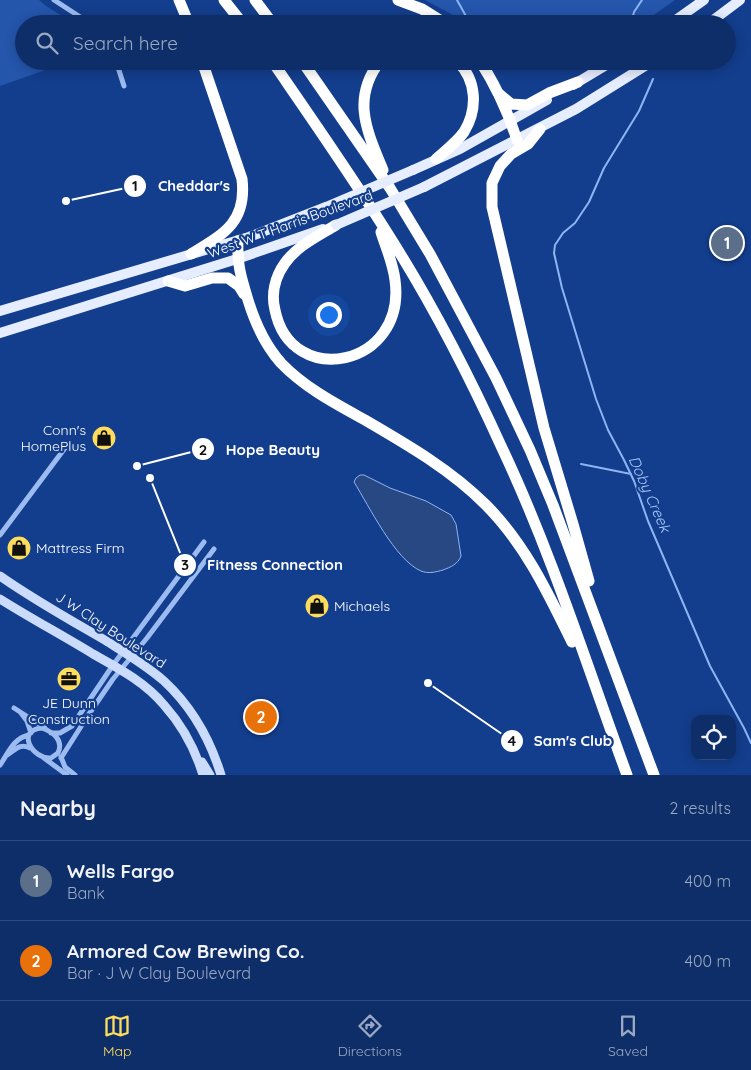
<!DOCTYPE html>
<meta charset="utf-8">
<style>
:root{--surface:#0e2e6a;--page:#173670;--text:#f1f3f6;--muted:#9ba8c1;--line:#2e4a7e;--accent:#ffdd5c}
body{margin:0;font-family:Quicksand,sans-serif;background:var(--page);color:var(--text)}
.controls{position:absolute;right:15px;bottom:15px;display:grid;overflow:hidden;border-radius:10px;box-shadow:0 2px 12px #0003}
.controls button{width:45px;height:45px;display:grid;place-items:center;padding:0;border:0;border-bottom:1px solid var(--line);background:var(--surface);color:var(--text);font:25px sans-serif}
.you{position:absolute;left:328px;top:314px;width:18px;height:18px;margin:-12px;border:4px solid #fff;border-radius:50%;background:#1a73e8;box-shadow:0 0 0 8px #1a73e833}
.badge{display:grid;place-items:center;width:32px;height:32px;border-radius:50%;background:var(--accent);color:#fff;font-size:16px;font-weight:700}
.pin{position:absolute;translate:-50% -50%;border:2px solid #fff;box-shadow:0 1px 5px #0006}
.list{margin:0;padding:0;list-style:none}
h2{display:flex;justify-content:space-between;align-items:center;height:65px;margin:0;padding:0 20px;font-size:21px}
h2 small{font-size:16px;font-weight:400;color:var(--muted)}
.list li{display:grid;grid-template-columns:32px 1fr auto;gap:15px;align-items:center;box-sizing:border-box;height:80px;padding:0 20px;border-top:1px solid var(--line)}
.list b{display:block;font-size:19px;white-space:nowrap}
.list p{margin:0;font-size:16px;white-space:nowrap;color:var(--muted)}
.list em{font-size:16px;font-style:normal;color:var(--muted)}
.icon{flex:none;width:28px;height:28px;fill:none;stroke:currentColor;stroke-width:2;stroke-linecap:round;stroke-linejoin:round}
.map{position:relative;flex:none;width:751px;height:775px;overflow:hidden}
.search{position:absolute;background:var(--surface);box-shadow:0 2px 12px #0003;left:15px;right:15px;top:15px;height:55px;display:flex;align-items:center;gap:12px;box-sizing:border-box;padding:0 18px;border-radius:28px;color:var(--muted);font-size:19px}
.sheet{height:225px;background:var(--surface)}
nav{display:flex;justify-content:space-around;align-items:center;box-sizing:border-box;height:70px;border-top:1px solid var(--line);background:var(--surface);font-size:14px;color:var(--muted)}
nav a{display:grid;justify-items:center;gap:2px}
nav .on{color:var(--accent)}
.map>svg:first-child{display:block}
.green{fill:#2456ac}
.water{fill:#274883;stroke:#8db5f4}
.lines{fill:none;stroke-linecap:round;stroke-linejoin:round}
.stream{stroke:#8db5f4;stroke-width:2}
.street{stroke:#9cbbf1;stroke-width:5}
.secondary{stroke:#cadbfc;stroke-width:9}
.primary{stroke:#e6edff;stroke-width:10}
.highway{stroke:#fff;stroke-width:11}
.primary-bridge{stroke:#e6edff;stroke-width:10}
.labels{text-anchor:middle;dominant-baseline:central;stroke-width:4.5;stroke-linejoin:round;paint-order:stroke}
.street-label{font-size:14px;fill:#fff;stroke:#133e8d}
.poi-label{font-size:14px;fill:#fff;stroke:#133e8d;text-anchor:start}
.water-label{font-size:15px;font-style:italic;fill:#a7c6f8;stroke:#133e8d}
.leader{fill:none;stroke:#fff;stroke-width:2}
.callout-dot{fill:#fff;stroke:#133e8d;stroke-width:2}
.mark-label{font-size:15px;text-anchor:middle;font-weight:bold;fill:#111}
.callout-label{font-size:15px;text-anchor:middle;font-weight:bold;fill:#fff;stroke:#133e8d;stroke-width:4.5;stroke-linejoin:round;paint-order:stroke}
</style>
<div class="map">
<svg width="751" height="775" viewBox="0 0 751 775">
<rect width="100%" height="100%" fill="#133e8d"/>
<path class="green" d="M0 0H39L46 6 75 24H24V61H71L0 86Z
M425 0H675L641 24H465L457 17Z
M507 61H582L570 67 539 69 517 68Z"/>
<path class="water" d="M360 475H364L390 488 426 501 451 515 456 524 461 556C458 564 451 567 443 570 436 572 428 574 421 571 395 560 369 506 354 482L356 478Z"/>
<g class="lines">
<path class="stream" d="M457 0 467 18
M631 24 634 12 642 0
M653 79 639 111 604 168 589 202 575 223 563 233 555 245 554 253 562 288 596 399 608 430 624 460 634 481 648 521 710 666 744 728 751 743
M581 464 631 474"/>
<path class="street" d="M54 0 91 24
M116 61 124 86
M0 535 68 444
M14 708 45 728
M21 713 27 721 31 733
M42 728C53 732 64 740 58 753L51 758C33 760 15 730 42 728Z
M51 733H60L72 726 113 665 204 542
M7 755C16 750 19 743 30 748
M61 757 65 767 75 775
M44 758 67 775
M61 758 89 714 113 679 147 638 214 549
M0 765C8 754 13 738 29 735"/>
<path class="secondary" d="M0 576C34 600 72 621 108 642 127 654 147 666 164 681 192 707 210 739 221 775
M0 599C30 618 62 635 93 654 118 668 145 682 164 705 182 725 195 749 203 775
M202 762 210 775"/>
<path class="primary" d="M670 24 704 0
M708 24 740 0
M573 85 613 61
M413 170 460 149 547 100
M424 187 576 109 653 61
M0 311 249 237 326 207
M0 333 237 259 323 229"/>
<path class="highway" d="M179 0 189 24
M224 0 243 24
M255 0 273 24
M398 0 422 9 446 24
M272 61C316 125 361 189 401 255 439 317 472 382 502 448 552 554 587 666 627 775
M302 61 390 188 430 254 496 378 530 450 553 505 654 775
M380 61C351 99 367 131 383 170
M480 61C496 86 508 112 517 140
M498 93 511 104 527 105 549 93 578 82
M540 129 528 144 511 154 500 166 492 183V207L544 428 573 524 589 581
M436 159C445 151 457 142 464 132 478 109 477 80 457 61
M336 225C318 236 297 246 285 263 275 277 271 294 275 310 291 390 407 367 395 280 393 263 386 248 381 232
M238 241C237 265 241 277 248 300 255 323 265 345 281 363 305 388 336 404 365 420 408 445 451 470 486 505 525 544 548 593 572 642
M191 254C224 234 247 222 242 179L202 61
M168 281 185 286 212 278H228L239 286 244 294"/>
<path class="primary-bridge" d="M326 207 413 170
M336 225 424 187"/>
</g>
<defs>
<symbol id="shop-disc" viewBox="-11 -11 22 22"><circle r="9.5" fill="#ffdd5c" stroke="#133e8d"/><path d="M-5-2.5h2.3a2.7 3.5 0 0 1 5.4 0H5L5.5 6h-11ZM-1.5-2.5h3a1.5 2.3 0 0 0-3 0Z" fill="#111"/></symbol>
<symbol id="office-disc" viewBox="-11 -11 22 22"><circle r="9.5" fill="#ffdd5c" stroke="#133e8d"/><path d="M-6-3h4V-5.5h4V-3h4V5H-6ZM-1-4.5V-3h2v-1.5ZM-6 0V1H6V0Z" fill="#111"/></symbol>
</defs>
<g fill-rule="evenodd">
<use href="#shop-disc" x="90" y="424" width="28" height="28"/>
<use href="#shop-disc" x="5" y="534" width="28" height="28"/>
<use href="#shop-disc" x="303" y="592" width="28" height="28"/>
<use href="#office-disc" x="55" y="665" width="28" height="28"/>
</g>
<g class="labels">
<g class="street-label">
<text transform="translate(290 224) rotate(-20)">West W T Harris Boulevard</text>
<text transform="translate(111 630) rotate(33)">J W Clay Boulevard</text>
</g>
<g class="poi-label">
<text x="86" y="430" text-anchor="end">Conn's<tspan x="86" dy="16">HomePlus</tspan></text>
<text x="36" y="548">Mattress Firm</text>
<text x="334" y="606">Michaels</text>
<text x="69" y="703" text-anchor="middle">JE Dunn<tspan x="69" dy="16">Construction</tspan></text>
</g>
<g class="water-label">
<text transform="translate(650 494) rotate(66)">Doby Creek</text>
</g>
</g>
<path class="leader" d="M66 201L135 186M137 466L203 449M150 478L185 565M428 683L512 741"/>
<g class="callout-dot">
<circle cx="66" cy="201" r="5"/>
<circle cx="137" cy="466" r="5"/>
<circle cx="150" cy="478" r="5"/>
<circle cx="428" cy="683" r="5"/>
<circle cx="135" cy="186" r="12"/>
<circle cx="203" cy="449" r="12"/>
<circle cx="185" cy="565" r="12"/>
<circle cx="512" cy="741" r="12"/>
</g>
<g class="mark-label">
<text x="135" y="191">1</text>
<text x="203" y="455">2</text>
<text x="185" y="570">3</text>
<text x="512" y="746">4</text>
</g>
<g class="callout-label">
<text x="194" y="191">Cheddar's</text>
<text x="273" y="455">Hope Beauty</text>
<text x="275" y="570">Fitness Connection</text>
<text x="573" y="746">Sam's Club</text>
</g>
</svg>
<div class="controls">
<button><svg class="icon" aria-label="locate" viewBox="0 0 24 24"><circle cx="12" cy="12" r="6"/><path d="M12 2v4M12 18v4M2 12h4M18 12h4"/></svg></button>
</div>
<div class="you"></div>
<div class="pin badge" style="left:727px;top:243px;background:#5c6f8a">1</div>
<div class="pin badge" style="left:261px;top:717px;background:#e8710a">2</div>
<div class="search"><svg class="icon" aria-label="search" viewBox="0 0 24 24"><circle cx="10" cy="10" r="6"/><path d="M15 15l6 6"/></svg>Search here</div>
</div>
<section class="sheet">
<h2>Nearby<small>2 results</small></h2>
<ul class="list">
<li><span class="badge" style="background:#5c6f8a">1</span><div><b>Wells Fargo</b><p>Bank</p></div><em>400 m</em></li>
<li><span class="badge" style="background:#e8710a">2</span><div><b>Armored Cow Brewing Co.</b><p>Bar · J W Clay Boulevard</p></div><em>400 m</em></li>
</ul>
</section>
<nav>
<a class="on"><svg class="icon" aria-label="map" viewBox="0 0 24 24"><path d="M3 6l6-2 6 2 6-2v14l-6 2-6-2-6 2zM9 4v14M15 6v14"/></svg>Map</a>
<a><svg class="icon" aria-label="directions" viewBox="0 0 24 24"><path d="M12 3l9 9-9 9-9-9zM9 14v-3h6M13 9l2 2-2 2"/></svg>Directions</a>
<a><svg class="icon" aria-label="saved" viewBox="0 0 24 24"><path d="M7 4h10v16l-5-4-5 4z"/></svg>Saved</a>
</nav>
